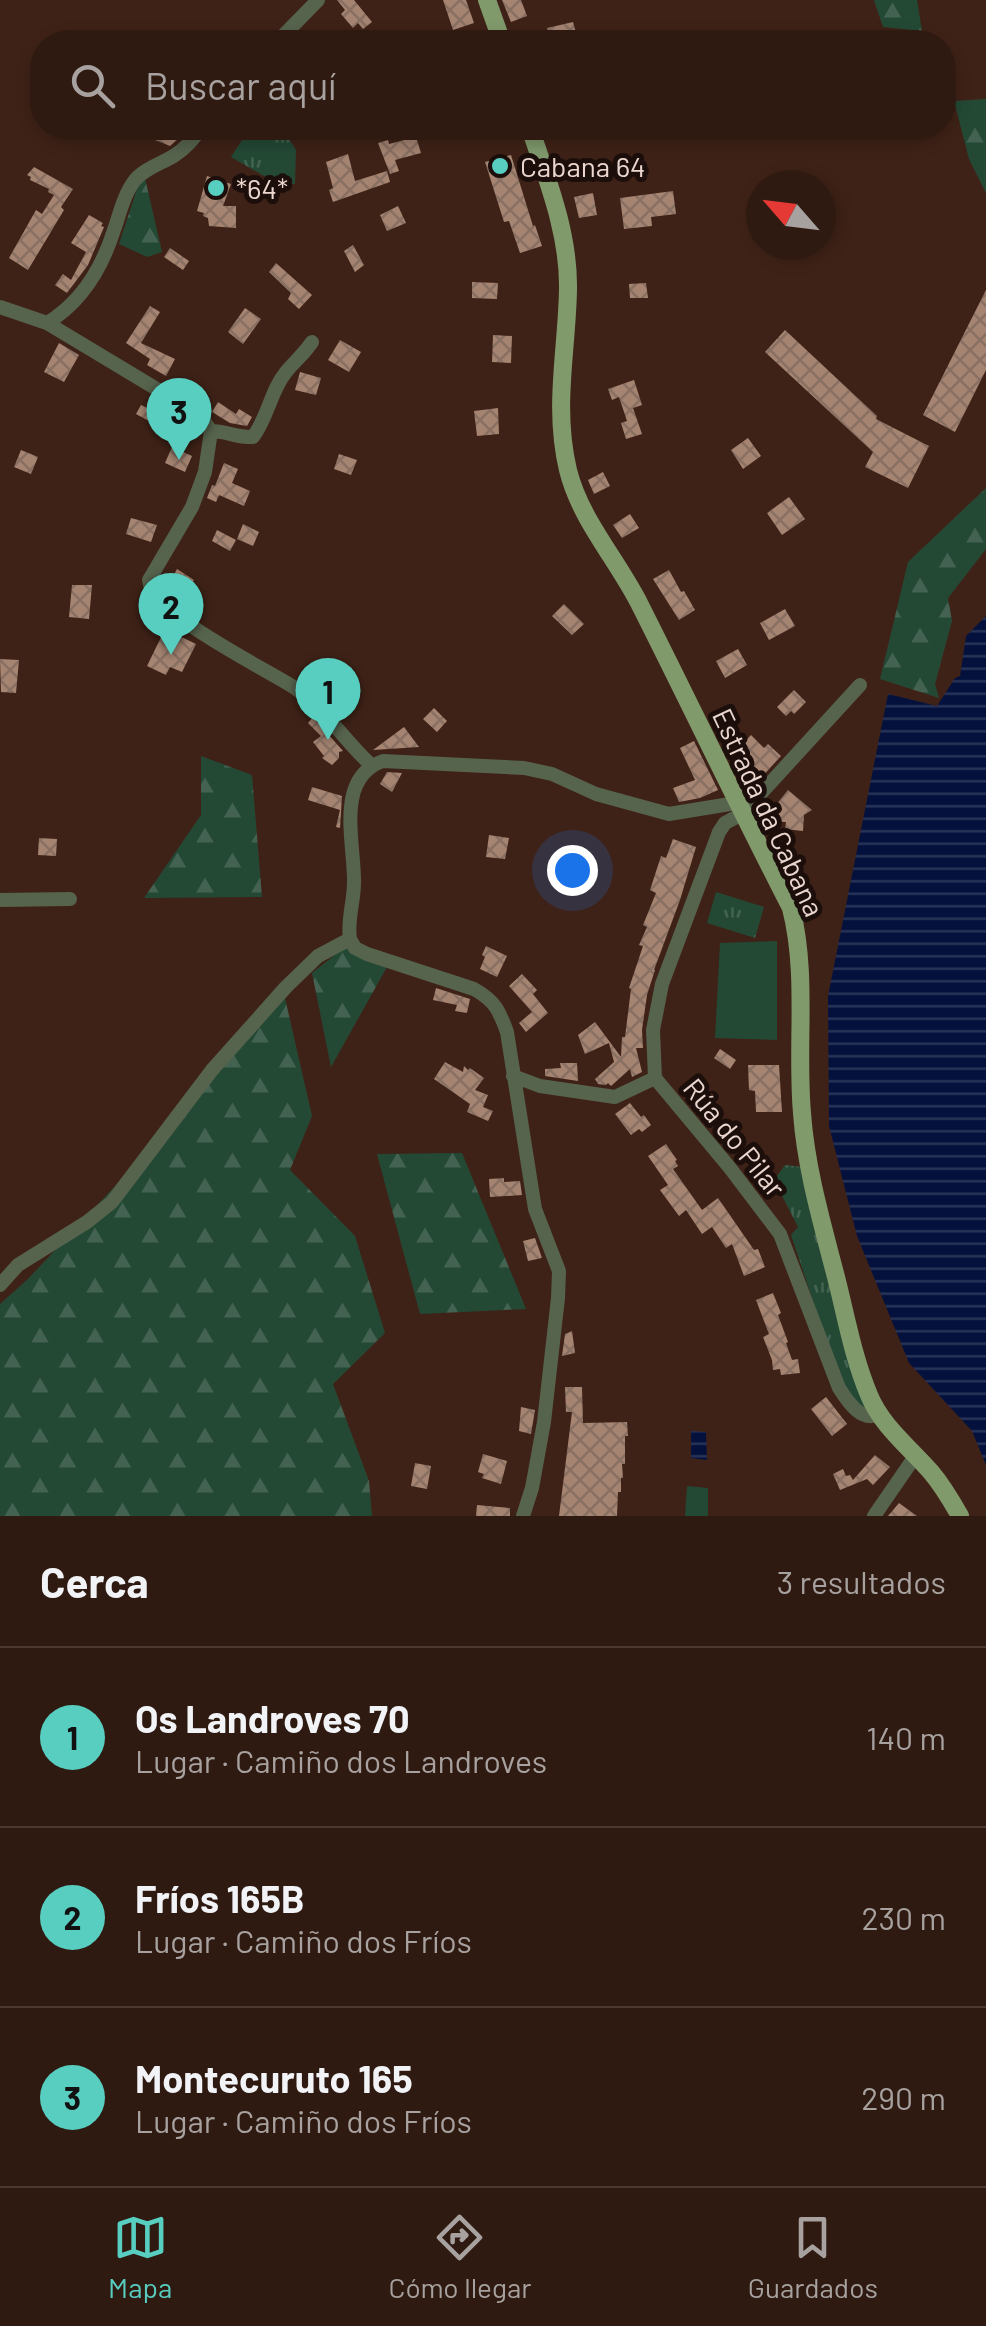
<!DOCTYPE html>
<html lang="es">
<meta charset="utf-8">
<style>
:root{--surface:#2f1a11;--page:#3b271f;--text:#f1f3f6;--muted:#a7a19f;--line:#4a3831;--accent:#58cec0}
body{margin:0;font-family:Barlow,sans-serif;background:var(--page);color:var(--text)}
.compass{position:absolute;left:746px;top:170px;width:90px;height:90px;border-radius:50%;background:var(--surface);box-shadow:0 5px 15px #0003;rotate:298deg}
.you{position:absolute;left:572px;top:870px;width:35px;height:35px;margin:-25px;border:8px solid #fff;border-radius:50%;background:#1a73e8;box-shadow:0 0 0 15px #1a73e833}
.badge{display:grid;place-items:center;width:65px;height:65px;border-radius:50%;background:var(--accent);color:#111;font-size:32px;font-weight:700}
.pin{position:absolute;translate:-50% -82px;filter:drop-shadow(0 2px 5px #0008)}
.pin::after{content:'';position:absolute;top:52px;width:35px;height:30px;background:inherit;clip-path:polygon(0 0,100% 0,50% 100%)}
.list{margin:0;padding:0;list-style:none}
h2{display:flex;justify-content:space-between;align-items:center;height:130px;margin:0;padding:0 40px;font-size:42px}
h2 small{font-size:32px;font-weight:400;color:var(--muted)}
.list li{display:grid;grid-template-columns:65px 1fr auto;gap:30px;align-items:center;box-sizing:border-box;height:180px;padding:0 40px;border-top:2px solid var(--line)}
.list b{display:block;font-size:38px;white-space:nowrap}
.list p{margin:0;font-size:32px;white-space:nowrap;color:var(--muted)}
.list em{font-size:32px;font-style:normal;color:var(--muted)}
.icon{flex:none;width:55px;height:55px;fill:none;stroke:currentColor;stroke-width:2;stroke-linecap:round;stroke-linejoin:round}
.map{position:relative;flex:none;width:986px;height:1516px;overflow:hidden}
.search{position:absolute;background:var(--surface);box-shadow:0 5px 15px #0003;left:30px;right:30px;top:30px;height:110px;display:flex;align-items:center;gap:25px;box-sizing:border-box;padding:0 35px;border-radius:40px;color:var(--muted);font-size:38px}
.sheet{height:670px;background:var(--surface)}
nav{display:flex;justify-content:space-around;align-items:center;box-sizing:border-box;height:140px;border-top:2px solid var(--line);background:var(--surface);font-size:28px;color:var(--muted)}
nav a{display:grid;justify-items:center;gap:5px}
nav .on{color:var(--accent)}
.map>svg:first-child{display:block}
.grass{fill:url(#grass-tufts)}
.forest{fill:url(#forest-firs)}
.pitch{fill:#234935}
.water{fill:url(#water-rules)}
.building{fill:url(#building-cross-hatch)}
.lines{fill:none;stroke-linecap:round;stroke-linejoin:round}
.minor{stroke:#56634d;stroke-width:14}
.major{stroke:#809a6c;stroke-width:18}
.poi-dot{fill:#58cec0;stroke:#1c0f0b;stroke-width:4}
.labels{text-anchor:middle;dominant-baseline:central;stroke-width:10;stroke-linejoin:round;paint-order:stroke}
.poi-label{font-size:28px;fill:#ebd7d0;stroke:#1c0f0b;text-anchor:start}
.street-label{font-size:28px;fill:#ebd7d0;stroke:#1c0f0b}
</style>
<div class="map">
<svg width="986" height="1516" viewBox="0 0 986 1516">
<defs>
<pattern id="grass-tufts" width="24" height="20" patternUnits="userSpaceOnUse" patternTransform="scale(2.5)"><rect width="24" height="20" fill="#234935"/><path d="M3 7l-1-3M5 7V3M7 7l1-3M15 17l-1-3M17 17v-4M19 17l1-3" fill="none" stroke="#436251"/></pattern>
<pattern id="forest-firs" width="22" height="20" patternUnits="userSpaceOnUse" patternTransform="scale(2.5)"><rect width="22" height="20" fill="#234935"/><path d="M5 1l3.5 6h-7zM16 11l3.5 6h-7z" fill="#436251"/></pattern>
<pattern id="water-rules" width="6" height="5" patternUnits="userSpaceOnUse" patternTransform="scale(2.5)"><rect width="6" height="5" fill="#03113c"/><path d="M0 2.5h6" fill="none" stroke="#283357"/></pattern>
<pattern id="building-cross-hatch" width="8" height="8" patternUnits="userSpaceOnUse" patternTransform="scale(2.5)"><rect width="8" height="8" fill="#a58472"/><path d="M0 0l8 8M0 8l8-8" fill="none" stroke="#887062"/></pattern>
</defs>
<rect width="100%" height="100%" fill="#3f2217"/>
<path class="grass" d="M250 128H282L296 150 295 184 276 183 231 157Z
M716 892 764 907 755 938 707 923Z
M785 1165 803 1167 865 1407H861L850 1397 827 1343 791 1235 798 1227 774 1180Z"/>
<path class="forest" d="M874 0H917L922 31 883 27Z
M986 99V193L969 159 954 101Z
M145 178 162 252 147 257 119 244 137 189Z
M986 488V549L948 598 952 621 935 684 939 698 880 679 908 562Z
M201 756 252 775 262 897 144 898 201 815Z
M345 947 387 967 331 1067 312 973Z
M285 998 312 1116 290 1170 355 1236 385 1333 333 1384 369 1481 372 1516H0V1304L28 1279 162 1136Z
M462 1153 526 1309 420 1314 377 1154Z"/>
<path class="pitch" d="M777 941V1040L715 1038 720 943Z
M687 1486 708 1488V1516H685Z"/>
<path class="water" d="M986 616V1465L972 1431 909 1363 857 1236 829 1126 828 996 888 694 937 706 955 678 960 676 966 636Z
M691 1431 706 1432 707 1460 691 1458Z"/>
<path class="building" d="M337 0H354L372 22 363 29 358 23 353 28 341 14 345 10Z
M443 0H466L474 23 453 30Z
M502 0H521L527 16 511 22Z
M573 22 578 40 550 42 547 28Z
M134 128H150L179 138 170 146 133 131Z
M416 137 421 153 395 160 399 171 390 174 378 143 388 140 389 144Z
M348 154 355 181 387 171 390 182 333 202 329 190 333 188 326 162Z
M511 155 533 226 535 225 542 246 520 253 509 221 504 222 485 162Z
M34 167 73 189 61 207 64 210 28 270 9 258 36 210 42 214 54 195 48 192 49 189 30 180 31 177 27 175Z
M207 176 231 184 223 206H236V228L209 226 208 218 203 216 204 213 197 211Z
M673 191 676 214 651 217 652 226 624 229 620 198Z
M593 193 597 215 579 218 574 197Z
M398 206 406 223 387 231 380 215Z
M89 215 103 223 101 226 104 227 88 265 67 293 55 285 63 274 71 280 86 252 71 243Z
M353 245 364 265 355 272 344 251Z
M170 248 189 261 183 270 164 257Z
M276 263 312 295 299 309 288 299 291 293 269 272Z
M472 282 498 283 497 299 472 298Z
M646 283 648 298H630L629 284Z
M986 290V370L955 432 923 415Z
M150 306 160 312 141 343 175 359 166 376 147 365 150 359 126 343Z
M245 308 261 319 243 344 228 332Z
M785 330 877 416 876 419 929 446 908 488 865 467 873 452 765 352Z
M493 335 512 336 511 363 492 362Z
M340 340 361 352 349 372 328 360Z
M59 343 79 355 64 382 44 372Z
M300 372 321 378 316 395 295 390Z
M634 380 642 405 633 408 642 434 626 439 621 423 627 421 619 397 612 400 608 389Z
M218 402 236 414 239 409 252 417 247 426 230 423 212 412Z
M141 405 175 421 169 432 136 414Z
M498 408 499 434 477 436 474 411Z
M748 438 761 456 743 469 731 450Z
M172 447 192 456 185 472 165 463Z
M21 450 38 457 31 474 14 467Z
M339 454 357 460 351 475 334 469Z
M224 463 238 469 232 483 250 491 244 506 219 495 216 502 207 498 212 485 215 486Z
M603 472 610 486 594 494 588 480Z
M789 497 805 519 782 535 767 513Z
M630 514 639 528 622 538 613 525Z
M131 518 157 525 151 542 126 534Z
M243 524 259 532 253 546 237 539Z
M217 530 236 540 230 551 212 541Z
M177 569 194 580 185 594 169 584Z
M669 570 681 592 684 591 695 610 679 620 653 579Z
M72 585H92L89 619 69 617Z
M564 604 584 624 572 635 552 616Z
M785 609 795 626 769 640 760 623Z
M165 629 196 644 182 672 170 667 166 675 147 666Z
M738 649 747 665 725 678 716 661Z
M0 659 19 660 16 693 1 692Z
M794 690 806 702 794 714 791 711 786 716 777 707Z
M434 708 447 721 437 732 423 719Z
M729 709 739 718 719 735 712 722Z
M313 717 343 751 339 752V758L332 765 322 758 324 756 313 742 321 736 308 723Z
M404 727 419 747 373 750Z
M751 735 764 748 768 744 781 756 748 792 740 775 749 765 735 752Z
M694 741 718 790 700 798 679 802 673 788 695 780 680 748Z
M387 772 402 773 392 792 380 784Z
M312 787 342 796 340 828 336 827 340 810 308 800Z
M788 790 812 810 804 815 803 831 785 829 786 822H781L776 805Z
M489 835 509 838 505 859 486 857Z
M39 838 57 839 56 856 38 855Z
M673 839 696 847 680 900 654 970H655L647 995 642 1030 643 1048H636L642 1072 632 1077 630 1069 611 1086 608 1083 606 1085 598 1084 595 1079 614 1062 609 1043 585 1054 578 1035 595 1022 621 1057 622 1037H625L631 989 629 988 643 946 639 945 647 927 643 925 656 893 650 890 661 856 666 858Z
M486 946 507 956 497 977 480 969 485 957 482 955Z
M522 974 537 990 533 994 548 1013 526 1032 519 1023 532 1012 509 986Z
M436 988 470 999 467 1013 455 1011 457 1005 433 1000Z
M720 1049 736 1060 730 1069 714 1058Z
M445 1062 463 1072 464 1066 468 1070 470 1068 484 1078 475 1090 488 1095 483 1107 493 1111 488 1121 467 1112 470 1104 434 1079Z
M560 1063H577L578 1081 545 1076V1069L561 1068Z
M748 1065H779L782 1112H756L755 1091 749 1090Z
M630 1103 641 1117 644 1115 651 1125 642 1132 639 1129 631 1135 615 1114Z
M666 1144 677 1160 675 1161 678 1166 673 1169 702 1210 718 1198 754 1250 758 1249 765 1267 744 1276 732 1244 726 1248 712 1227 702 1234 686 1210 679 1216 660 1190 668 1185 648 1156Z
M504 1178V1182L520 1181 522 1195 490 1197 489 1179Z
M535 1238 542 1258 528 1261 523 1241Z
M773 1293 781 1313 778 1315 788 1342 786 1343 792 1360 798 1359 800 1373 781 1375 780 1369 773 1370 772 1360 763 1337 769 1334 756 1300Z
M572 1331 575 1353 562 1356 565 1334Z
M565 1387H582L583 1423 627 1422 628 1436H625V1464H622L623 1478H621V1492H618L617 1516H559L572 1412H566Z
M826 1397 847 1424 832 1436 811 1409Z
M521 1407 535 1410 531 1434 519 1431Z
M483 1454 507 1461 501 1484 482 1478 484 1474 478 1472Z
M875 1455 890 1467 873 1485 867 1479 840 1490 833 1474 843 1469 846 1476 850 1475 853 1480Z
M415 1463 431 1466 427 1489 411 1486Z
M899 1503 917 1516H888Z
M477 1505 510 1508V1516H476Z"/>
<g class="lines">
<path class="minor" d="M277 42 318 0
M202 128C194 138 186 148 175 155 163 163 145 168 135 180 124 194 120 213 114 230 102 268 82 302 47 323L200 415 211 431 205 472 192 507 149 580C150 613 266 669 295 688 326 710 344 740 371 765
M0 307 47 323
M211 431C226 431 238 438 253 437 268 417 271 390 286 372 294 362 304 354 312 342
M860 685 742 814 725 823 719 832 662 984 653 1030 655 1078 730 1168 780 1234 839 1388C848 1402 861 1423 880 1414
M0 900 70 899
M350 939 355 948 367 954 474 989C495 1001 499 1010 507 1032L535 1209 559 1271 558 1298 544 1422 532 1488 523 1516
M350 939C347 920 354 902 354 883 355 844 334 778 383 761L524 768 552 774 596 794 669 814 736 803
M513 1076 540 1086 615 1097 655 1078
M0 1285 18 1265 87 1222 112 1202 212 1070 286 987 318 956 350 939
M874 1516 916 1455"/>
<path class="major" d="M487 0 502 42
M530 128C547 179 569 233 568 289 567 351 553 407 568 470 580 519 616 558 639 603 690 704 739 807 791 908 808 975 796 1045 802 1113 806 1169 822 1223 836 1277 846 1316 853 1357 869 1395 881 1425 909 1447 931 1472 942 1485 951 1500 960 1516"/>
</g>
<g class="poi-dot">
<circle cx="500" cy="166" r="10"/>
<circle cx="216" cy="188" r="10"/>
</g>
<g class="labels">
<g class="poi-label">
<text x="520" y="166">Cabana 64</text>
<text x="236" y="188">*64*</text>
</g>
<g class="street-label">
<text transform="translate(769 812) rotate(65)">Estrada da Cabana</text>
<text transform="translate(735 1137) rotate(51)">Rúa do Pilar</text>
</g>
</g>
</svg>
<svg class="compass" viewBox="-18 -18 36 36"><path d="M0-13l5 13h-10z" fill="#e53935"/><path d="M0 13l5-13h-10z" fill="#a7a19f"/></svg>
<div class="you"></div>
<div class="pin badge" style="left:328px;top:740px">1</div>
<div class="pin badge" style="left:171px;top:655px">2</div>
<div class="pin badge" style="left:179px;top:460px">3</div>
<div class="search"><svg class="icon" aria-label="search" viewBox="0 0 24 24"><circle cx="10" cy="10" r="6"/><path d="M15 15l6 6"/></svg>Buscar aquí</div>
</div>
<section class="sheet">
<h2>Cerca<small>3 resultados</small></h2>
<ul class="list">
<li><span class="badge">1</span><div><b>Os Landroves 70</b><p>Lugar · Camiño dos Landroves</p></div><em>140 m</em></li>
<li><span class="badge">2</span><div><b>Fríos 165B</b><p>Lugar · Camiño dos Fríos</p></div><em>230 m</em></li>
<li><span class="badge">3</span><div><b>Montecuruto 165</b><p>Lugar · Camiño dos Fríos</p></div><em>290 m</em></li>
</ul>
</section>
<nav>
<a class="on"><svg class="icon" aria-label="map" viewBox="0 0 24 24"><path d="M3 6l6-2 6 2 6-2v14l-6 2-6-2-6 2zM9 4v14M15 6v14"/></svg>Mapa</a>
<a><svg class="icon" aria-label="directions" viewBox="0 0 24 24"><path d="M12 3l9 9-9 9-9-9zM9 14v-3h6M13 9l2 2-2 2"/></svg>Cómo llegar</a>
<a><svg class="icon" aria-label="saved" viewBox="0 0 24 24"><path d="M7 4h10v16l-5-4-5 4z"/></svg>Guardados</a>
</nav>
